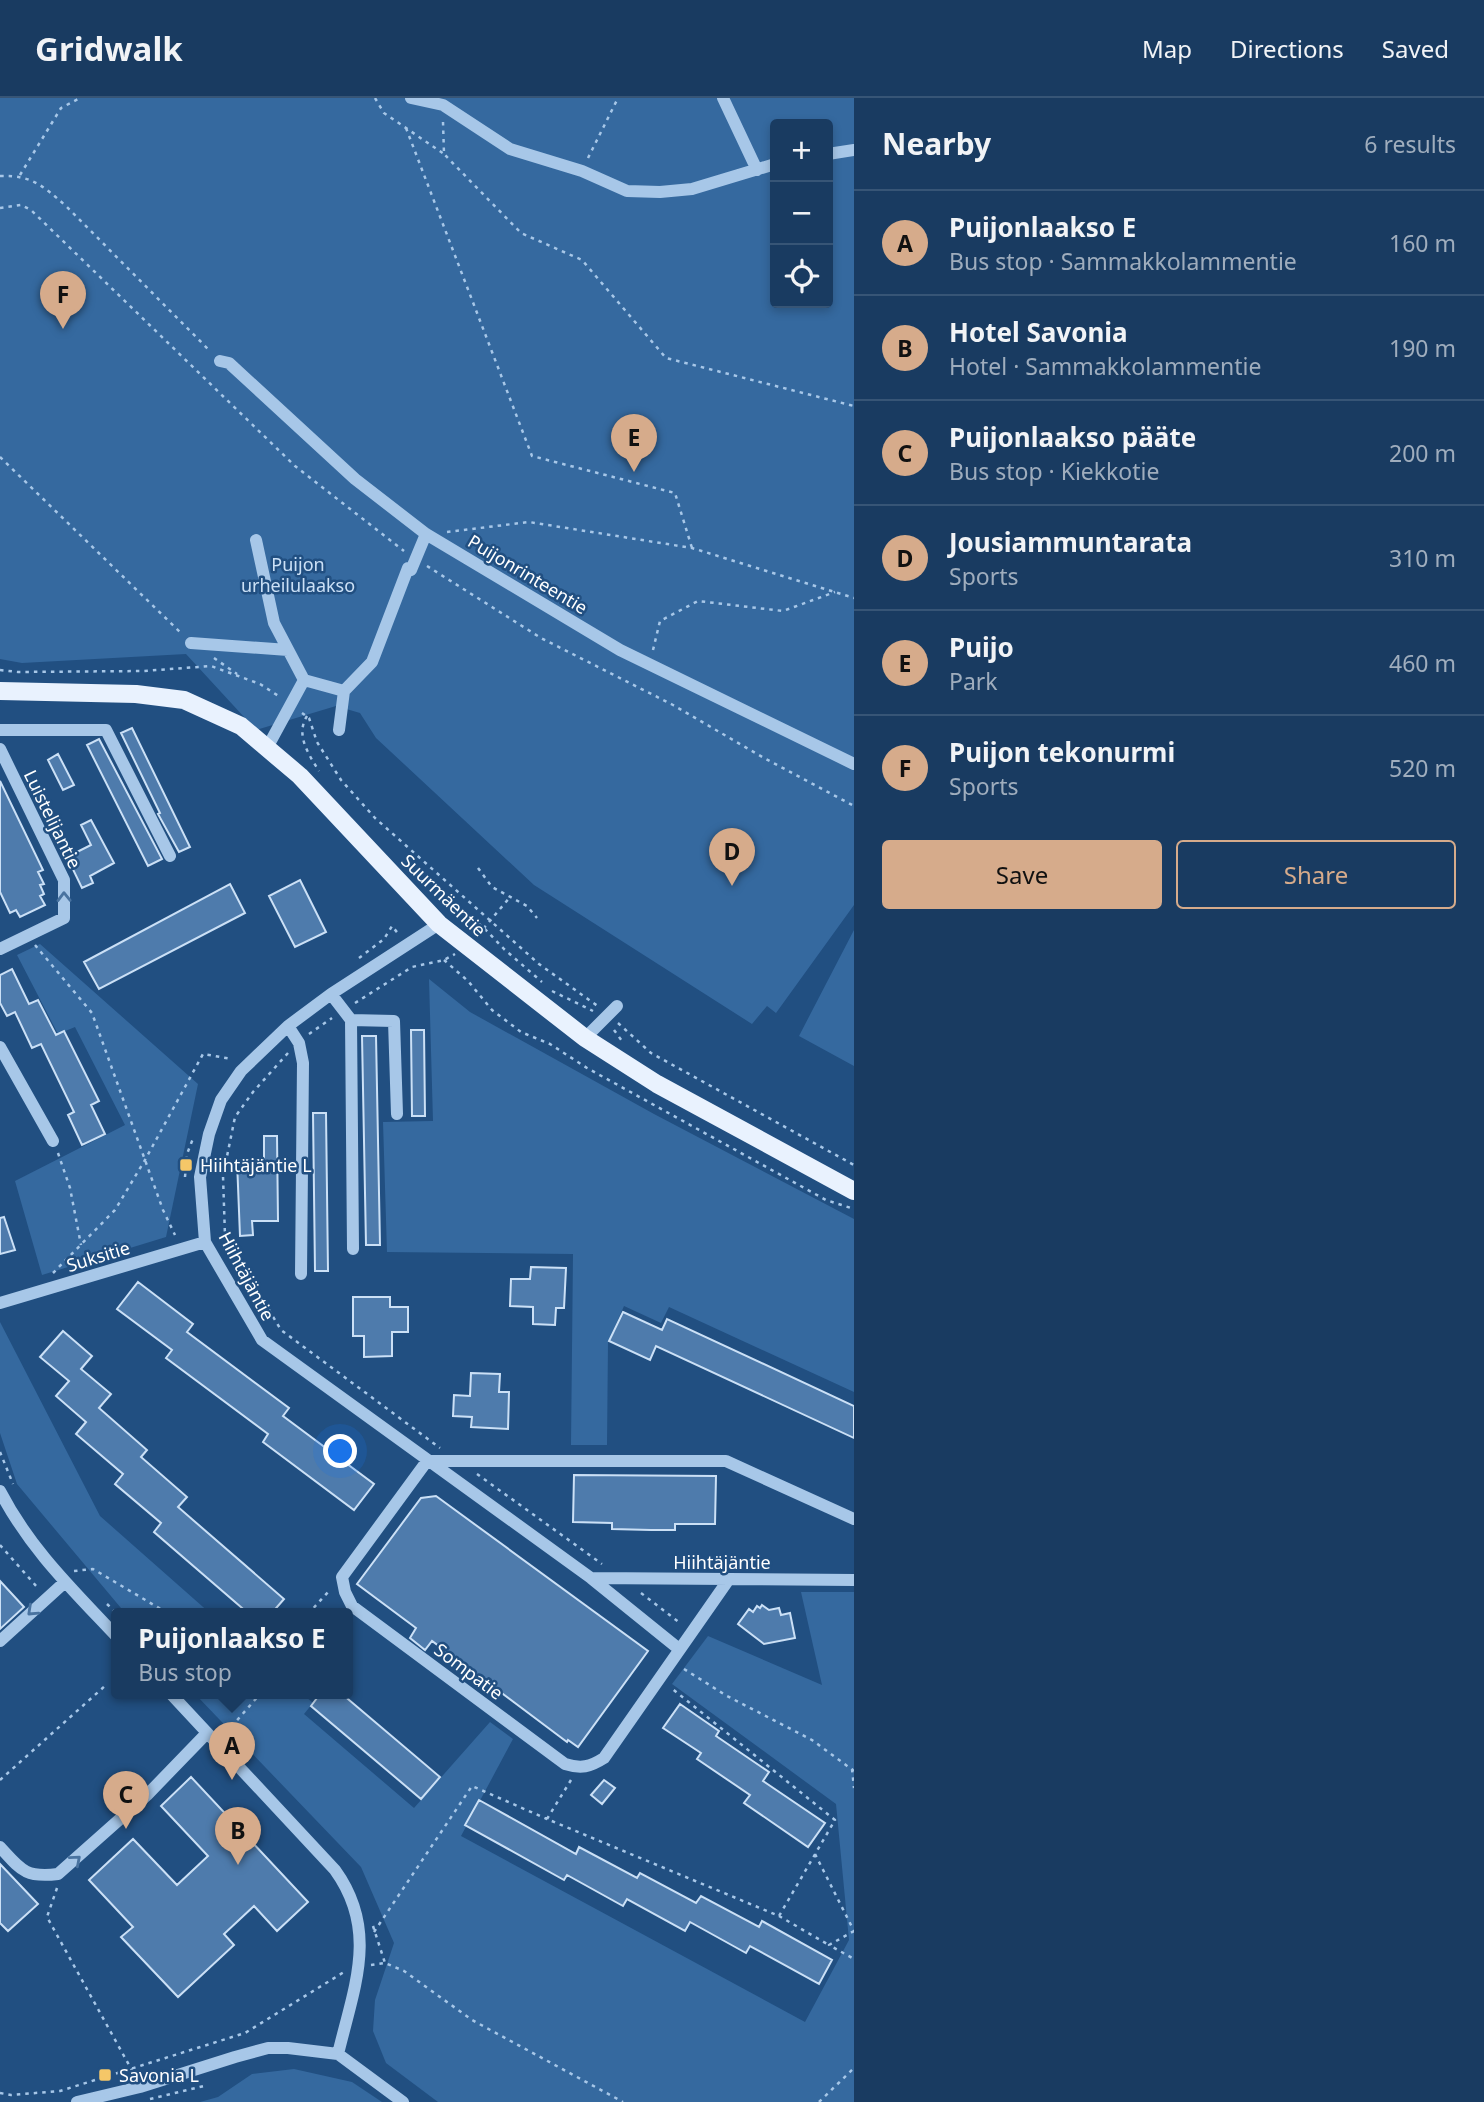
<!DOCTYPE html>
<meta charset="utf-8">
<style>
:root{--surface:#193b61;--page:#224267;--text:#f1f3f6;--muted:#9fadbd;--line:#375576;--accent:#d6ab8b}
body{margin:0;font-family:"Noto Sans",sans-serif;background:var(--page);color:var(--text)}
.controls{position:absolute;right:21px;top:21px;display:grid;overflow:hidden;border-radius:7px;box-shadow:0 4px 10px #0003}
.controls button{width:63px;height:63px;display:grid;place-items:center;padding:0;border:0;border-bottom:2px solid var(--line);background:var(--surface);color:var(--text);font:35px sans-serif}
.you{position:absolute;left:341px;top:1354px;width:24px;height:24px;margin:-18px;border:5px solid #fff;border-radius:50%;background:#1a73e8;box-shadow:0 0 0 10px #1a73e833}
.badge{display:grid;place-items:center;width:46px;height:46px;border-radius:50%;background:var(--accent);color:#111;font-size:23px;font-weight:700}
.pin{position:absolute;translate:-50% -58px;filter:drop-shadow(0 2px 4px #0008)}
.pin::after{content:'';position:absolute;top:37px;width:24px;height:21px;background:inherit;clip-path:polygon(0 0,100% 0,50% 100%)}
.popup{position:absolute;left:111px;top:1510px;width:242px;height:91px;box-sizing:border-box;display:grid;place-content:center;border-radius:7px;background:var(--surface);filter:drop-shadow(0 2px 5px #0005);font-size:23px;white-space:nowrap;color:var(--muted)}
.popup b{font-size:26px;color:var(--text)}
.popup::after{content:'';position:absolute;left:50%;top:100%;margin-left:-14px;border:14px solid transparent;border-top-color:var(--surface)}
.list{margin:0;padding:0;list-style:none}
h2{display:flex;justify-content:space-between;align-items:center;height:91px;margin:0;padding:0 28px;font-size:30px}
h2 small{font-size:23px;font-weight:400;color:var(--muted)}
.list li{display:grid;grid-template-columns:46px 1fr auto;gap:21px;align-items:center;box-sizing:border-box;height:105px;padding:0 28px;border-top:2px solid var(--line)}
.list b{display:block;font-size:26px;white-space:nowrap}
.list p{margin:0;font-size:23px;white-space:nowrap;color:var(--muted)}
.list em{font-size:23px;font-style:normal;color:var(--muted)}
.actions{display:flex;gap:14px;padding:21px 28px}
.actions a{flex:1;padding:16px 0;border:2px solid var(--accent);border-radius:7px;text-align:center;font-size:24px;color:var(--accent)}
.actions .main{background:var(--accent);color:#111}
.icon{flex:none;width:38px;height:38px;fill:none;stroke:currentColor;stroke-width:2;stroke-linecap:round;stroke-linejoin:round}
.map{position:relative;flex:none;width:854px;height:2004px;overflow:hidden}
header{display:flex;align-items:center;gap:42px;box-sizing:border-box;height:98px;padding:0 35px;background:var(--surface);border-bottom:2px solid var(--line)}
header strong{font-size:33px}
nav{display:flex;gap:38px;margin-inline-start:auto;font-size:24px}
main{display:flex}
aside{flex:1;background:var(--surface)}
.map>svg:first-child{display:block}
.green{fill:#35699f;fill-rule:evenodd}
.building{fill:#4e7bac;stroke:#cbe0f6;stroke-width:2}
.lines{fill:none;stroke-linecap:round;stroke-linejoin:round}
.path{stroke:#a7c7e8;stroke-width:2.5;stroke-dasharray:3.5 5;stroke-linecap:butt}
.minor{stroke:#a7c7e8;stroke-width:12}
.major{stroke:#e9f2fe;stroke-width:18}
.oneway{stroke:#4973a0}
.poi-dot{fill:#f5c768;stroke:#214f81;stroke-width:2.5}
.labels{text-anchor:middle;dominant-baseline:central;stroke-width:5;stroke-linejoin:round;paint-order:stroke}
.park-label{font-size:18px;fill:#cbe0f6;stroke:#214f81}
.street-label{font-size:18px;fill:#fff;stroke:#214f81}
.poi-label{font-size:18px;fill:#fff;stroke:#214f81;text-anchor:start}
</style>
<header>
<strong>Gridwalk</strong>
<nav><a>Map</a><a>Directions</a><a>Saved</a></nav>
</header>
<main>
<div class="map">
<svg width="854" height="2004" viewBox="0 0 854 2004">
<rect width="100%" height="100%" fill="#214f81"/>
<path class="green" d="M0 0H854V807L776 915 767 908 752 926 534 787 376 640 360 615 336 608 256 632 186 556 22 565 0 561ZM775 26H828V205H775Z
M854 832V968L799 938Z
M40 846 198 986 166 1139 42 1177 15 1083 125 1027 75 929 58 936 17 857Z
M429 881 470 914 654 1016 854 1121V1294L669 1209 661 1225 624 1208 608 1244 607 1347H571L573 1156 387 1154 383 1024 433 1023Z
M0 1224 100 1418 211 1516H126L17 1386 0 1335Z
M801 1494H854V2004H438L386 1965 373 1933 375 1902 394 1845 361 1769 195 1596H303L313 1605 304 1616 414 1710 490 1624 513 1641 461 1738 805 1924 849 1842 836 1706 672 1586 708 1538 822 1587Z
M294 1971 352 1984 382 2004H200L218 1999 252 1976Z"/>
<path class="building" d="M132 630 190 749 179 754 158 716 160 715 121 635Z
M99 641 162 761 148 768 87 647Z
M58 656 74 687 63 692 48 662Z
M0 683 43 772 38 774 44 786 40 787 44 796 40 798 45 807 20 819 16 812 10 815 0 794Z
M91 722 114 765 90 778 93 785 82 790 67 759 91 747 81 727Z
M300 782 326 834 295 849 269 798Z
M230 786 245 815 99 891 84 864Z
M12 871 29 906 38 902 56 937 64 933 99 1003 91 1007 105 1036 82 1047 68 1017 74 1014 41 946 32 950 15 914 7 918 0 905V877Z
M411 932H424L425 1018H412Z
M362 938H376L380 1147H366Z
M313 1015H326L328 1173H315Z
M264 1038H277L278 1123H252L253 1137 240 1138 237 1063 264 1062Z
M4 1119 15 1152 0 1156V1120Z
M531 1169 566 1170 564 1210H556L555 1227 533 1226V1209L510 1208 511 1181H530Z
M138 1184 193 1226 187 1234 289 1310 283 1318 374 1386 354 1412 263 1344 268 1336 166 1260 172 1252 117 1211Z
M353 1199H390V1209H408V1234H392V1258L364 1259V1238H353Z
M623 1214 662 1232 667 1221 854 1308V1340L656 1248 650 1262 609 1243Z
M63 1233 92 1258 81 1271 111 1296 99 1310 147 1352 141 1359 187 1399 178 1409 284 1501 271 1516H249L154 1434 161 1425 115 1386 123 1376 76 1336 86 1324 56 1298 69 1283 40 1259Z
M471 1275 500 1276 499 1294H509L508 1331 471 1329 472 1319 453 1318 454 1297 470 1298Z
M574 1377 716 1378 715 1426H675V1432H651L612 1431V1425L573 1424Z
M436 1398 648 1553 578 1649 568 1642 567 1644 432 1543 425 1552 410 1540 416 1530 357 1486 421 1400Z
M0 1483 24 1509 0 1531Z
M762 1507 769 1512 779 1510 781 1517 790 1515 795 1540 764 1546 738 1526 749 1511 753 1514 757 1508 760 1510Z
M320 1596H342L440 1679 421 1701 311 1608Z
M680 1606 719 1633 716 1638 769 1674 763 1683 825 1725 808 1749 744 1705 750 1697 697 1661 701 1655 663 1630Z
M191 1679 308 1804 277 1833 254 1808 224 1836 234 1847 178 1899 121 1839 133 1829 89 1782 133 1741 177 1787 208 1758 161 1708Z
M604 1682 615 1690 602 1706 591 1697Z
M479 1702 576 1756 579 1749 637 1780 640 1775 696 1805 701 1798 759 1829 762 1823 832 1862 819 1886 750 1848 746 1855 690 1824 685 1833 627 1801 623 1808 567 1777 564 1782 465 1727Z
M0 1766 38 1806 8 1833 0 1825Z"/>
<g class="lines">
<path class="path" d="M375 0 384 15 444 56
M443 24 444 56 521 135 582 162 666 260 854 308
M406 30 532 358 675 395 692 450
M588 60 618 0
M20 77 61 10 80 0
M0 78C32 77 43 88 66 108L210 253
M0 110 21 107 31 112 295 368 404 453
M0 359 181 535
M447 434 529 424 692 450 854 500
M427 468 541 540 673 607 764 660 854 708
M653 552 660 523 698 503 783 513 835 494
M214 560 237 576
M0 572 18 574 144 573 211 568 260 586 280 599
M302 615 309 620 317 644 341 682 375 720 539 866 599 909
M307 618C295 637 309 657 319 673
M478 770 492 789 527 808 537 820
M412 772 484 830 504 851 542 884
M478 837 511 798
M35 847 92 915 163 1112 175 1137
M359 860 384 841 392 828 400 838
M444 862 468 883 492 912 521 934 550 946 587 970 826 1102 854 1111
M552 893 593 913
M355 905 412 869 444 862 455 856
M618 925 651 955 854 1067
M614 932 622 943
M309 936 332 920
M288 955 253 994 235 1019 223 1078 225 1138 281 1232 440 1350
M58 1055 70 1090 81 1147
M185 1079 187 1056 194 1038
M53 1175 115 1112 145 1062 203 956 232 961
M0 1354 13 1386
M477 1376 602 1466
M0 1447 37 1489
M74 1473 93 1471 169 1516
M641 1495 680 1525
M107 1506 117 1516
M308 1516 330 1492
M684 1571 727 1598 812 1642 854 1673
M226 1635 260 1596
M852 1671 854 1690
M0 1682 106 1587
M571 1682 547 1721 779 1818 835 1722 670 1589
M815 1756 854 1833
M57 1790 47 1819 134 1976
M779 1818 829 1847
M373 1828 385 1865
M854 1833 829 1847 854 1861
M374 1834 472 1688 547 1721
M371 1867 385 1865 404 1873 472 1922 623 2004
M0 1995 11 1997 60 1993 245 1935 344 1874
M150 2001 204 1988
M819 2004 854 1970"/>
<path class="minor" d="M411 0 443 7 510 51 582 73 627 93 660 94 692 91 775 66
M723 0 757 72
M828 56 854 52
M220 263 229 265 355 381 426 436 620 552 854 666
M256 442 274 525 304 582
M191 545 288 552
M0 632H106L170 758
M339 632 344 593
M267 650 304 582 344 593 372 564 408 470 411 472 426 436
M0 651 64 782V820L0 851
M439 826 331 896 288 928 241 973 221 1002 209 1036 200 1079 205 1144 262 1242 591 1480 679 1551
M331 896 351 922 353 1151
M351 922 394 923 397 1016
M288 928 299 945 303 965 301 1176
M585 940 617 908
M0 949 53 1043
M0 1205 205 1144
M0 1393C30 1451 72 1491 117 1539
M591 1480 854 1482
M729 1481 604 1660C590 1669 581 1671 565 1666L352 1508 345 1494 342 1479 427 1363H726L854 1421
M0 1543 65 1484
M171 1596 335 1772C379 1833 354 1889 338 1956
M0 1749C21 1772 25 1780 58 1776L147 1697 207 1635
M77 2004 140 1989 235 1959 268 1950H288L338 1956 403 2004"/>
<path class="major" d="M0 593 136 596 184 602 241 628 300 678 439 826 585 940 657 986 854 1093"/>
</g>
<defs><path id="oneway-chevron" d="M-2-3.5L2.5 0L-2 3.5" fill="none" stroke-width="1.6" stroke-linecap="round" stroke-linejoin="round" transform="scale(1.75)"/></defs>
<g class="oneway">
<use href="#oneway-chevron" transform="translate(64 799) rotate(-91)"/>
<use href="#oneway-chevron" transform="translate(32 1513) rotate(137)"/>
<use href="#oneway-chevron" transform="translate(76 1762) rotate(-41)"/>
</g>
<g class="poi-dot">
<rect x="179" y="1060" width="14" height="14" rx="3.5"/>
<rect x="98" y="1970" width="14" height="14" rx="3.5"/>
</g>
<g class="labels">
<g class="park-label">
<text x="298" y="466">Puijon<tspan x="298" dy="21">urheilulaakso</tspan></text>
</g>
<g class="street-label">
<text transform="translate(528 476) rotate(31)">Puijonrinteentie</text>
<text transform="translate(53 721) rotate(64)">Luistelijantie</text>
<text transform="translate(444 797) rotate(44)">Suurmäentie</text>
<text transform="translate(98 1158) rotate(-17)">Suksitie</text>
<text transform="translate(247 1178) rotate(62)">Hiihtäjäntie</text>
<text x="722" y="1464">Hiihtäjäntie</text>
<text transform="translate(469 1573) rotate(37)">Sompatie</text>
</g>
<g class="poi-label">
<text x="200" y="1067">Hiihtäjäntie L</text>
<text x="119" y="1977">Savonia L</text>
</g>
</g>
</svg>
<div class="controls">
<button>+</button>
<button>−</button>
<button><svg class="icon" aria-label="locate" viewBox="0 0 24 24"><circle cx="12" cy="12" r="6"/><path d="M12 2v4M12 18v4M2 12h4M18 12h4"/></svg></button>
</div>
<div class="you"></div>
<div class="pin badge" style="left:232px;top:1682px">A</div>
<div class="popup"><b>Puijonlaakso E</b>Bus stop</div>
<div class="pin badge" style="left:238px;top:1767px">B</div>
<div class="pin badge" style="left:126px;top:1731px">C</div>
<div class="pin badge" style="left:732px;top:788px">D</div>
<div class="pin badge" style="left:634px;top:374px">E</div>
<div class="pin badge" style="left:63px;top:231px">F</div>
</div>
<aside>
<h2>Nearby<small>6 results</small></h2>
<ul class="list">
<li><span class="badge">A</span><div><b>Puijonlaakso E</b><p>Bus stop · Sammakkolammentie</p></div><em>160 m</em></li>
<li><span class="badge">B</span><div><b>Hotel Savonia</b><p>Hotel · Sammakkolammentie</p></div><em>190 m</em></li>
<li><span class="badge">C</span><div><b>Puijonlaakso pääte</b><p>Bus stop · Kiekkotie</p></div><em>200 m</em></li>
<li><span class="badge">D</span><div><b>Jousiammuntarata</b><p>Sports</p></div><em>310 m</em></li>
<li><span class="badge">E</span><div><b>Puijo</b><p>Park</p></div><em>460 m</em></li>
<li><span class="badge">F</span><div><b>Puijon tekonurmi</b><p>Sports</p></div><em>520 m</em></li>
</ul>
<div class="actions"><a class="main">Save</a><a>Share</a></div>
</aside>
</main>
